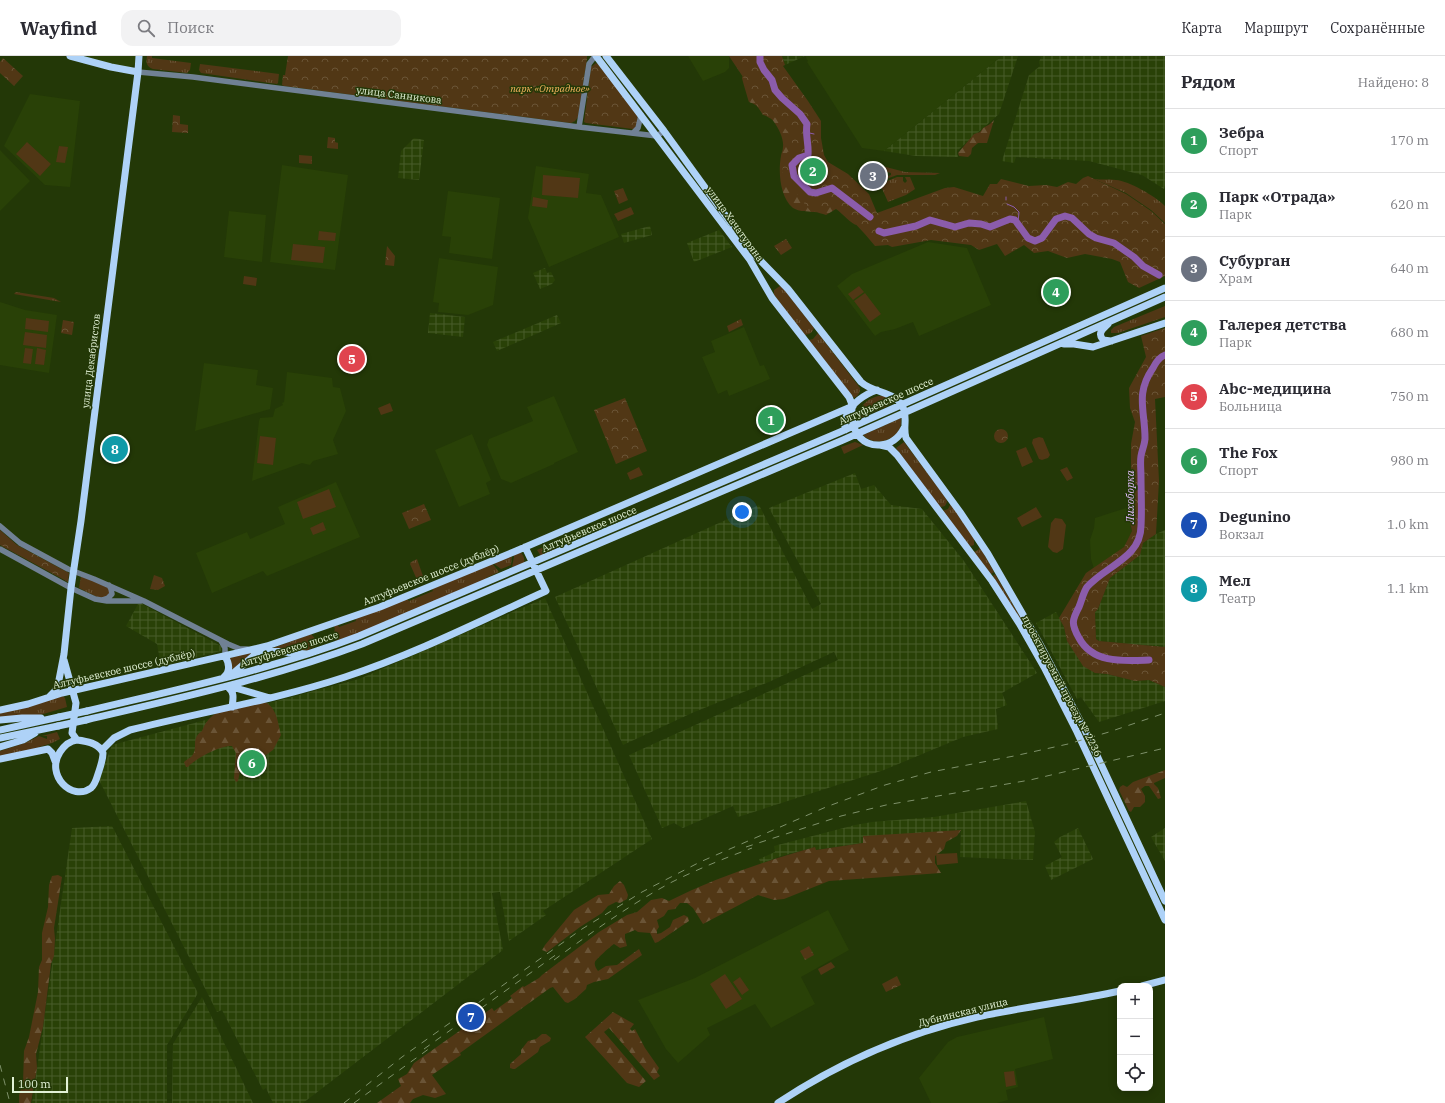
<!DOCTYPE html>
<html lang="ru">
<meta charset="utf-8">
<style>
:root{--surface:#fff;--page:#f2f2f3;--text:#2b2b33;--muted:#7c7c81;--line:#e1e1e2;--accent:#111827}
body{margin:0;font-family:"IBM Plex Serif",serif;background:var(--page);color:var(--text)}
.controls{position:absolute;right:12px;bottom:12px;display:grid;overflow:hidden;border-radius:8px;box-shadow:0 2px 10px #0003}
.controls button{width:36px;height:36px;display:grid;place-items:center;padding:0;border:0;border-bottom:1px solid var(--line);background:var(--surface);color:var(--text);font:20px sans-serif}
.scale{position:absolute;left:12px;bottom:10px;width:56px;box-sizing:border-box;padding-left:4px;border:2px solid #e2f1d6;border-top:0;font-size:11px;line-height:14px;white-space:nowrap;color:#e2f1d6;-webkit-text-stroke:3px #233807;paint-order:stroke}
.you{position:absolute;left:742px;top:456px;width:14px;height:14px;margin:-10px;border:3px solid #fff;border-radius:50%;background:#1a73e8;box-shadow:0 0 0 6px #1a73e833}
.badge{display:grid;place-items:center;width:26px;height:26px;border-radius:50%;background:var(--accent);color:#fff;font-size:13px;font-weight:700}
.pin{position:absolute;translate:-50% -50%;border:2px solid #fff;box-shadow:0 1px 4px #0006}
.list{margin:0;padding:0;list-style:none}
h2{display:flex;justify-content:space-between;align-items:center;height:52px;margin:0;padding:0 16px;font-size:17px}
h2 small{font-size:13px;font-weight:400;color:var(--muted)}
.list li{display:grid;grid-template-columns:26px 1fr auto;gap:12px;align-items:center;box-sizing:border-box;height:64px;padding:0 16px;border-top:1px solid var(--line)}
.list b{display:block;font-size:15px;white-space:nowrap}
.list p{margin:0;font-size:13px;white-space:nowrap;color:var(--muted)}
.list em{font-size:13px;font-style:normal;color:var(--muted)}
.icon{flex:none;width:22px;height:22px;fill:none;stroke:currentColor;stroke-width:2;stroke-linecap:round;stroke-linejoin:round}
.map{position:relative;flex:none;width:1165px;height:1047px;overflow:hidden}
header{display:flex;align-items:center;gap:24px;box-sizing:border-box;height:56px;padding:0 20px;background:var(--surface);border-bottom:1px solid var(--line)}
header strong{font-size:19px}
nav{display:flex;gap:22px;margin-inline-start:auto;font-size:14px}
.search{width:280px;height:36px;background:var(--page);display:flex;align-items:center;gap:10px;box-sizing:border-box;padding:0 14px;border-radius:12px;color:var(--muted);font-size:15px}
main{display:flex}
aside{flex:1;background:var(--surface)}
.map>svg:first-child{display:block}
.built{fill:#294107}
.industrial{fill:url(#industrial-grid)}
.grass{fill:url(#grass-tufts)}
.forest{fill:url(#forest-firs)}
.park{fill:url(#park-crowns)}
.pitch{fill:#513715}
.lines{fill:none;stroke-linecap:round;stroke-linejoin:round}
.stream{stroke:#8b5cab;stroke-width:1}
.river{stroke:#8b5cab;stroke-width:7}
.minor{stroke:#708194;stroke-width:5.5}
.major{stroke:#aed2f7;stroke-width:7}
.rail{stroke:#7e916a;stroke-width:1;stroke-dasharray:7 7;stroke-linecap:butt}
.major-bridge{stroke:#aed2f7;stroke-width:7}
.labels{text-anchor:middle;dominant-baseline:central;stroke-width:3;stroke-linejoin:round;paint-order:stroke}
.park-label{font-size:10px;font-style:italic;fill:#f8b461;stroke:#233807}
.street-label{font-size:10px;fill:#e2f1d6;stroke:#233807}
.water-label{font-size:11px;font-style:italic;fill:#e3bfff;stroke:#233807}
</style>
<header>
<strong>Wayfind</strong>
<div class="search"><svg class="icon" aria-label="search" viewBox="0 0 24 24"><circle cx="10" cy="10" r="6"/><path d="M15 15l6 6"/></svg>Поиск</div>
<nav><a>Карта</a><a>Маршрут</a><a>Сохранённые</a></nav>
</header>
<main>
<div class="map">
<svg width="1165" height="1047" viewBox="0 0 1165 1047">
<defs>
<pattern id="industrial-grid" width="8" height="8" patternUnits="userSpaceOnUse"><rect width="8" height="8" fill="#294107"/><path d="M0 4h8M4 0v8" fill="none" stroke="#485d2a"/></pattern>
<pattern id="grass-tufts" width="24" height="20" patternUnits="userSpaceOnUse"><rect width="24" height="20" fill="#513715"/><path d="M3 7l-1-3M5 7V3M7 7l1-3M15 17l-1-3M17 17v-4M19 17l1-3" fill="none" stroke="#6a5436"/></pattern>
<pattern id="forest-firs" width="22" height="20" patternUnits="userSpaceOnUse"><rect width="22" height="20" fill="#513715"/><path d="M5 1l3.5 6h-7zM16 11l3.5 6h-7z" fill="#6a5436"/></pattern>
<pattern id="park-crowns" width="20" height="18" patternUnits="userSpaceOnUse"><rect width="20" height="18" fill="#513715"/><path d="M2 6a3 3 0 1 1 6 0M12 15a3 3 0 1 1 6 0" fill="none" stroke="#6a5436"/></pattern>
</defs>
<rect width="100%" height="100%" fill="#233807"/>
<path class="built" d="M75 0H137L135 8 130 12Z
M688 0H729V12L725 16 703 25Z
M805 0H1002L884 95 862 92 807 6 808 5Z
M30 38 80 45 70 131 45 129 4 90Z
M0 94 30 125 0 155Z
M282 109 348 119 335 214 270 206Z
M536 110 589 118 586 137 601 139 619 181 549 211 528 162Z
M448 135 500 142 492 203 449 197 451 181 442 180Z
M229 155 266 159 262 206 224 201Z
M928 186 967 192 991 249 919 280 913 266 895 273 881 276 875 280 837 230 852 218Z
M439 202 498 211 493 249 468 259 438 256 439 247 433 246Z
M0 246 25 254 57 259 49 317 0 309Z
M744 271 760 310 764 309 770 323 729 340 727 334 718 338 702 301 715 296 711 285Z
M204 307 258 314 256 329 273 332 270 353 195 375Z
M287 316 332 322 333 331 340 332 346 355 333 384 338 398 313 405 310 409 302 407 252 425 259 365 260 362 273 361 275 353 283 349 282 347 284 346Z
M554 340 578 396 554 407V408L511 427 501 423 487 389 489 383 533 365 527 351Z
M472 378 491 424 486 427 490 438 459 451 435 394Z
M336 426 360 481 267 520 263 515 212 537 196 497 247 476 250 483 285 468 278 451Z
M1126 452 1127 453 1132 475 1124 491 1094 513 1091 503 1090 484 1094 472 1095 462Z
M828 854 849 894 801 921 815 948 771 972 755 948 707 972 710 979 678 1007 666 993 638 944 695 922Z
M1044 961 1053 1003 1015 1013 1018 1031 1006 1034 1008 1044 997 1047H931L919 1022 948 986 957 981Z"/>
<path class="industrial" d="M782 0H805L785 9Z
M1002 0H1018L999 58 957 95 958 101 916 100 884 95Z
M1038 0H1165V129L1164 133 1142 119 1089 105 1016 101 1014 107 1002 105 1029 19 1040 10 1039 6 1041 1Z
M414 82 424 84 419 124 398 122 401 95Z
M650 170 652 179 624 187 621 178Z
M719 174 732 191 694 206 687 187Z
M545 212 547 217 551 216 555 224 552 228 540 233 533 217Z
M430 257 465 261 463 281 428 277Z
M557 259 561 267 497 295 493 286Z
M855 417 861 433 874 429 891 449 922 453 964 505 1037 617 1002 637 1007 649 996 653 998 673 963 681 884 714 738 761 733 750 683 772 674 767 662 772 629 699 838 604 834 596 771 625 692 657 623 689 555 541 759 449 812 553 821 548 769 452Z
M1165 474V591L1099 585 1096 583 1095 556 1098 553 1110 522 1140 499 1143 487 1156 478Z
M545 542 652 783 543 855 546 859 509 885 500 836 492 837 503 894 303 1047H273L266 1032 263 1034 222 954 217 956 99 724 112 689 359 623Z
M138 548H142L223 591 221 595 161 610 157 588 126 570Z
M1056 556 1064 571 1067 585 1095 617 1107 618 1135 625 1149 624 1165 631V645L1099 666 1081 641 1077 643 1036 567Z
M1026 745 1035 776 1033 804 960 801 961 774 863 781V787L815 794V791L778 801 761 808 759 803 775 796 774 790 855 769 872 766 934 761Z
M112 770 198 937 167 989V1047H32L72 772Z
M1078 772 1093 803 1051 824 1045 810 1062 801 1054 786 1060 781Z
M1165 772V805L1151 781Z
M202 941 253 1047H172L173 988Z"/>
<path class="grass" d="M147 0H152V2L191 7 190 14 187 17 153 13C146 10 146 7 147 0Z
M200 8 279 18 278 27 277 28 201 17 199 14Z
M882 110 905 116 940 117 935 119H897L881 125 879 119 885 121 891 119V117L880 114Z
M897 121H903V125L905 127 907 125 905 121H910L915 133 906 139 888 146 880 128Z
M1094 123C1102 124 1108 123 1116 124 1129 125 1155 140 1165 150V167L1151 154 1126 137Z
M780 230 783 232 814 272C812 277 810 278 805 279L774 239V234Z
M16 236 54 242 61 246 14 238Z
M1165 250V261L1118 277H1111V274L1114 271Z
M818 277 860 332C860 337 858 340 854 342L809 284 813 283Z
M878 340H884L896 346 860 362C858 350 867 343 878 340Z
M901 362C904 382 877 393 863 379Z
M855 386 863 389 844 398 841 391Z
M904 386 946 442 947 446 945 450 941 451 939 450 896 392Z
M951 447 974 482V489L971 490 969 489 942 455 948 453Z
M553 487 555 494 541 500 537 494Z
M980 491 994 516 991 518 974 496 978 494Z
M520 496C524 499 525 504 524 508L512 511 514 501 513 498Z
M512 500 511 509 501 513 493 507Z
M417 503 424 523 418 526 410 508 411 506Z
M492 507 499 516 486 522 487 525 375 572 335 585 337 580 334 581C333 577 336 574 334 570L338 569 339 571 356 565 355 562 407 543 409 545 433 535 432 533Z
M995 518 1029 576V578L993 520Z
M81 520 108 530 111 536 106 542 97 541 79 532Z
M311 578 320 588 309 593 310 595 273 592Z
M254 595 231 617 229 602Z
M63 640 65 642 67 651 40 659 0 661V657Z
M57 676 60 683 52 687 39 691V692L0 701V695L25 687 39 680 47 683V680H42Z"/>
<path class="forest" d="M744 18 778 56 826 139 857 169C852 169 842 157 836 153L826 159C822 158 818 156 814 156 806 155 800 156 793 152 780 141 778 116 781 100 781 97 783 95 783 91 784 83 779 73 774 66 772 62 768 62 765 59 757 52 760 50 749 46 748 43 742 23 742 22 742 21 743 20 744 18Z
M994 64 987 87H978L972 92 971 98 968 101 959 100 958 97 974 78 980 76 983 72 990 68Z
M265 646C277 652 278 667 281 679L273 694 266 699 244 704 242 706 238 725 236 726 234 722 236 697 232 690C221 689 196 702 188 711H186L184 706C186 704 190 702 192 700 199 691 190 683 202 675 205 667 209 662 216 657Z
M1165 714V722L1154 727V728L1158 732 1161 742 1158 743 1149 730H1145L1141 733 1145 740V746L1140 751H1134L1131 756 1129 755 1119 734 1120 731 1123 729 1127 731 1133 726Z
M961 774 957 780 946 786 944 793 935 800V807L941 817 829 825 784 843 774 844 758 839 703 868 693 852 687 847H680L675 853 668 854 664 860 657 864 659 871 657 874V878L661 877 670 871 673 864 684 859 688 861 689 865 658 886 655 887 650 877 638 876 635 874 625 878V882L627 890 620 892 614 888C612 889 595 904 595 906 594 909 596 912 598 915L606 910 617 909 639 893 642 899 608 923 594 926 587 929 586 933 575 943 568 947 565 946 553 931 550 932 460 997 461 999 432 1019 446 1038 435 1042 423 1039 413 1043 410 1047H377L401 1030 398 1023 407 1018 414 1007 492 952 494 955 512 942 510 940 523 930 524 931 539 922 542 919 599 876 627 859 637 856 651 844 662 842 669 845C715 822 765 805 815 791L816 794 863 787V780Z
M58 819 62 821 54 872 55 883 54 900 51 908 43 971 36 998 37 1012 31 1047H19V1039L23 1027 24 995 29 981 38 936 39 911 42 904V877L48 851 49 829 52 820Z
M620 825 624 829 628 839 627 843 620 847 616 846 608 850 602 857 580 871 547 896 542 894 545 889 574 854 598 839 609 838 614 830Z
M613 956 634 968 630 973 632 975 635 973 645 992 659 1012 657 1016 660 1020 654 1024 609 972 604 976 646 1025 639 1031 627 1027 585 981Z
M542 978H546L551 982 550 985 540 991 538 996 515 1013H513L510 1012V1008L521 998V994L528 985 536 983Z"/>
<path class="park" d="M288 0H587V3L578 61 575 65 571 67 284 30 282 29 283 19H285Z
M729 0H782L785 9 783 10 808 45 821 65V82L824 99 828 106 848 118 869 138 877 157 945 132 954 131 983 140 990 128H997L1001 123 1029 130 1046 129 1057 131 1068 126 1076 128 1083 122 1088 120 1126 138 1151 155 1165 168V220L1139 232 1128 226 1120 206 1112 203 1085 198 1067 202 1048 195 1034 197 1024 189 1005 200 997 188 979 194 971 189 931 184 892 191 888 189 875 190C863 175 850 161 834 150L812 156C806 151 803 145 798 139 794 135 789 130 786 125 778 112 786 99 792 87L788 76 777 62 763 59 749 37 751 29 743 21Z
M3 2 23 20 14 30 0 17V6Z
M596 7 599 9 637 58 638 63 636 72 633 73 586 67 584 66 591 11Z
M173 59 180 60V68L188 69V77L172 76Z
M328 81 335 82V86L338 87V93L327 92Z
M299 99 312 100V108L299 107Z
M623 132 628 144 619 148 614 135Z
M786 183 792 192 781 199 774 190Z
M387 190 395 200 394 210 385 209Z
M741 263 743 269 729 276 727 270Z
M63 264 74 266 72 279 61 277Z
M1165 272V341L1155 343 1159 425 1156 478 1143 487 1140 499 1110 522 1098 553 1095 556 1096 583 1099 585 1165 591V631L1149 624 1135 625 1107 618 1095 617 1083 610 1067 585 1064 571 1059 562 1086 517 1124 491 1132 475 1127 453 1131 440V388L1135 366 1130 352 1129 332 1146 301 1141 280Z
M625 342 647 395 616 408 594 354Z
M994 380a7 7 0 1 1 14 0a7 7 0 1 1-14 0Z
M424 448 431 464 409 473 402 457Z
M0 474 17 489 69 517 68 526 0 489Z
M154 519 162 522 165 530 158 534 150 533Z
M809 890 814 899 805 904 800 895Z
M831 906 835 911 821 919 818 913Z
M897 920 901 929 886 936 882 928Z"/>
<path class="pitch" d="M27 86 51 108 40 120 16 98Z
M59 90 68 91 65 107 56 106Z
M543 119 580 122 578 142 542 139Z
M533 141 548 144 547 152 532 150Z
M631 151 634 158 618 165 614 158Z
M319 175 336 177 335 185 318 184Z
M293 188 325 191 323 207 291 204Z
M244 220 257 222 256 230 243 228Z
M859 230 864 236 853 244 848 238Z
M865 237 881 258 870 266 854 245Z
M26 262 49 265 48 276 25 273Z
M25 276 47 279 46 292 23 289Z
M25 292 33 293 31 308 23 307Z
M37 292 46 294 44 309 35 308Z
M390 347 393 355 381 359 378 352Z
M260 380 276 382 273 409 257 407Z
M1039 381 1043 382 1050 399 1048 402 1042 404 1039 403 1032 387 1033 383Z
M1026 391 1033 406 1022 411 1016 395Z
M639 411 643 419 630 424 627 417Z
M1067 411 1073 422 1067 425 1060 414Z
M329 433 336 451 303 463 297 446Z
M1036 451 1042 461 1022 471 1017 462Z
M1055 462 1062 463 1066 469 1063 493 1057 497 1053 496 1048 491 1051 467Z
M323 466 326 474 313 479 310 472Z
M957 797 958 807 937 809 936 798Z
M725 918 742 943 726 953 710 928Z
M740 921 749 934 742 939 733 926Z
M1014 1015 1016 1029 1006 1031 1004 1016Z"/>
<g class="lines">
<path class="stream" d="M805 76 814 78
M1006 141V144
M1007 148 1014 151 1019 156 1018 167"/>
<path class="river" d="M760 0V6L764 14 772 24 775 34 782 42 800 58 807 68C805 79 809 88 808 99L799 102 792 109 794 120 810 136 816 137 832 132 870 161
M879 175 884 177 916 170 930 164 955 171 969 167 981 168 990 171 1010 163 1015 164 1028 182 1035 185 1042 182 1056 163 1065 160 1072 162 1089 178 1096 182 1114 187 1134 201 1143 210 1159 219
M1149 604C1124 605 1093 608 1079 582 1071 568 1072 564 1079 551 1082 544 1083 537 1087 531 1105 510 1141 502 1141 470 1142 453 1141 437 1141 421 1141 414 1140 406 1141 400 1142 394 1145 388 1145 382 1145 354 1135 338 1153 312 1156 306 1159 301 1165 299"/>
<path class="minor" d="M138 16 193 21 579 71 657 80 664 75
M579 71 589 8 595 0
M633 77 638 72 641 59
M0 470 20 487 68 513 94 523 144 545 228 588 240 593H247
M0 493 71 532 95 543 107 545H141
M102 544 108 542 112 538 111 533 109 529
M221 585 225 592V600"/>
<path class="major" d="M70 0 111 11 138 16
M596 0 750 204 772 242 849 341C854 350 851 353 852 362 854 378 863 390 880 389 892 388 899 382 904 372
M606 0 664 75 752 196 788 233 861 326C874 338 898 335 904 354 907 364 903 373 906 382L960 456 988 498 1041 590 1085 674 1165 845
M1108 268C1103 273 1097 277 1103 284L1111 285
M1064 288H1074L1093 291 1165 267
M845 374C845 370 844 365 846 361 850 348 865 338 877 334
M880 389 889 391 897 399 992 525 1019 567 1044 611 1077 676 1165 864
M261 594 306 598
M64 604 76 647 72 677 77 684
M230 620 263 592
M224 621C231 615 229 607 225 600
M228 631C235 637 233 643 232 651
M232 631 270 642
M50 640 55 635 58 629 64 598 71 532 81 465 138 16 139 0
M0 654 28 648 62 637 267 590 380 551 516 495 853 350
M87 655C179 633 270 614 359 580L840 376 1165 232
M0 664 22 662H41
M86 664C179 642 272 622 362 588L843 384 1165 241
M0 674 59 661
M0 682 58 670
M77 684C86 685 99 687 103 697 103 703 101 709 99 715 97 720 96 728 91 732 72 746 45 719 60 696 64 690 69 685 77 684Z
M0 691 23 684 35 677
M102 694 114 682 130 674C202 656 275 644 345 621 415 598 480 565 546 535L525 491
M0 703 48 693 52 697 55 705
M1142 930 1165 924
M778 1047C838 1007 907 977 977 961 1024 951 1073 945 1120 935"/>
<path class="rail" d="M746 791 841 760 886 749 1030 724 1165 692
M554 904C592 876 631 848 672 826 698 813 725 802 752 792
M424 993 557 898
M0 1009 10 1047
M344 1047 402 1001 582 873 642 836 700 806 826 751 885 729 931 716 1014 700 1068 688 1109 676 1165 657
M354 1047 430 992"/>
<path class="major-bridge" d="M59 661 87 655
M58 670 86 664"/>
</g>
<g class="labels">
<g class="park-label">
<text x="550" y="32">парк «Отрадное»</text>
</g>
<g class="street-label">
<text transform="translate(399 39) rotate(7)">улица Санникова</text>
<text transform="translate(735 168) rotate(54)">улица Хачатуряна</text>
<text transform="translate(91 305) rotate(-83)">улица Декабристов</text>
<text transform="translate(886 345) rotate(-24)">Алтуфьевское шоссе</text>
<text transform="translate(589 473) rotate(-23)">Алтуфьевское шоссе</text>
<text transform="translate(431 519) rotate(-22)">Алтуфьевское шоссе (дублёр)</text>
<text transform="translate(289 593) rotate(-17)">Алтуфьевское шоссе</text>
<text transform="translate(124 613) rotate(-13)">Алтуфьевское шоссе (дублёр)</text>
<text transform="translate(1062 630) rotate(62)">проектируемый проезд № 2236</text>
<text transform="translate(963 956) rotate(-14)">Дубнинская улица</text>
</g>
<g class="water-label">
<text transform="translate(1130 441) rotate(-90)">Лихоборка</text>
</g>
</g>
</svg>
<div class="controls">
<button>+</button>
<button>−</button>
<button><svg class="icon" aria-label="locate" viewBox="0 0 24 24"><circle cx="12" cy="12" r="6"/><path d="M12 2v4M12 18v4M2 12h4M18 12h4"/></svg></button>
</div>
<div class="scale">100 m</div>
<div class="you"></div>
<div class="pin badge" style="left:771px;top:364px;background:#2e9e5b">1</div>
<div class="pin badge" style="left:813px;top:115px;background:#2e9e5b">2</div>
<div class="pin badge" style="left:873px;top:120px;background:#6b7280">3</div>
<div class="pin badge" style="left:1056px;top:236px;background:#2e9e5b">4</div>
<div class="pin badge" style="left:352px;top:303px;background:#e0444e">5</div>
<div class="pin badge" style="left:252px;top:707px;background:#2e9e5b">6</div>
<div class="pin badge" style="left:471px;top:961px;background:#1a4fb4">7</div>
<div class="pin badge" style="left:115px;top:393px;background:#0f9aa8">8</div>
</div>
<aside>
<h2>Рядом<small>Найдено: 8</small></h2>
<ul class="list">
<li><span class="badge" style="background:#2e9e5b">1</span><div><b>Зебра</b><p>Спорт</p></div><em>170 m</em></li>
<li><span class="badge" style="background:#2e9e5b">2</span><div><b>Парк «Отрада»</b><p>Парк</p></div><em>620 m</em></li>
<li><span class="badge" style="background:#6b7280">3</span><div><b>Субурган</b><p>Храм</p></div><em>640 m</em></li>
<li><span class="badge" style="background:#2e9e5b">4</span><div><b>Галерея детства</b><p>Парк</p></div><em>680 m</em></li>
<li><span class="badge" style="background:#e0444e">5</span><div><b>Abc-медицина</b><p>Больница</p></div><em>750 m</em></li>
<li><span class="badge" style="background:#2e9e5b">6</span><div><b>The Fox</b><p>Спорт</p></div><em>980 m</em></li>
<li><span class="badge" style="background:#1a4fb4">7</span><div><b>Degunino</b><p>Вокзал</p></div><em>1.0 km</em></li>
<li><span class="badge" style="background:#0f9aa8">8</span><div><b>Мел</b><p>Театр</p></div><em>1.1 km</em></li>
</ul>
</aside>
</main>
